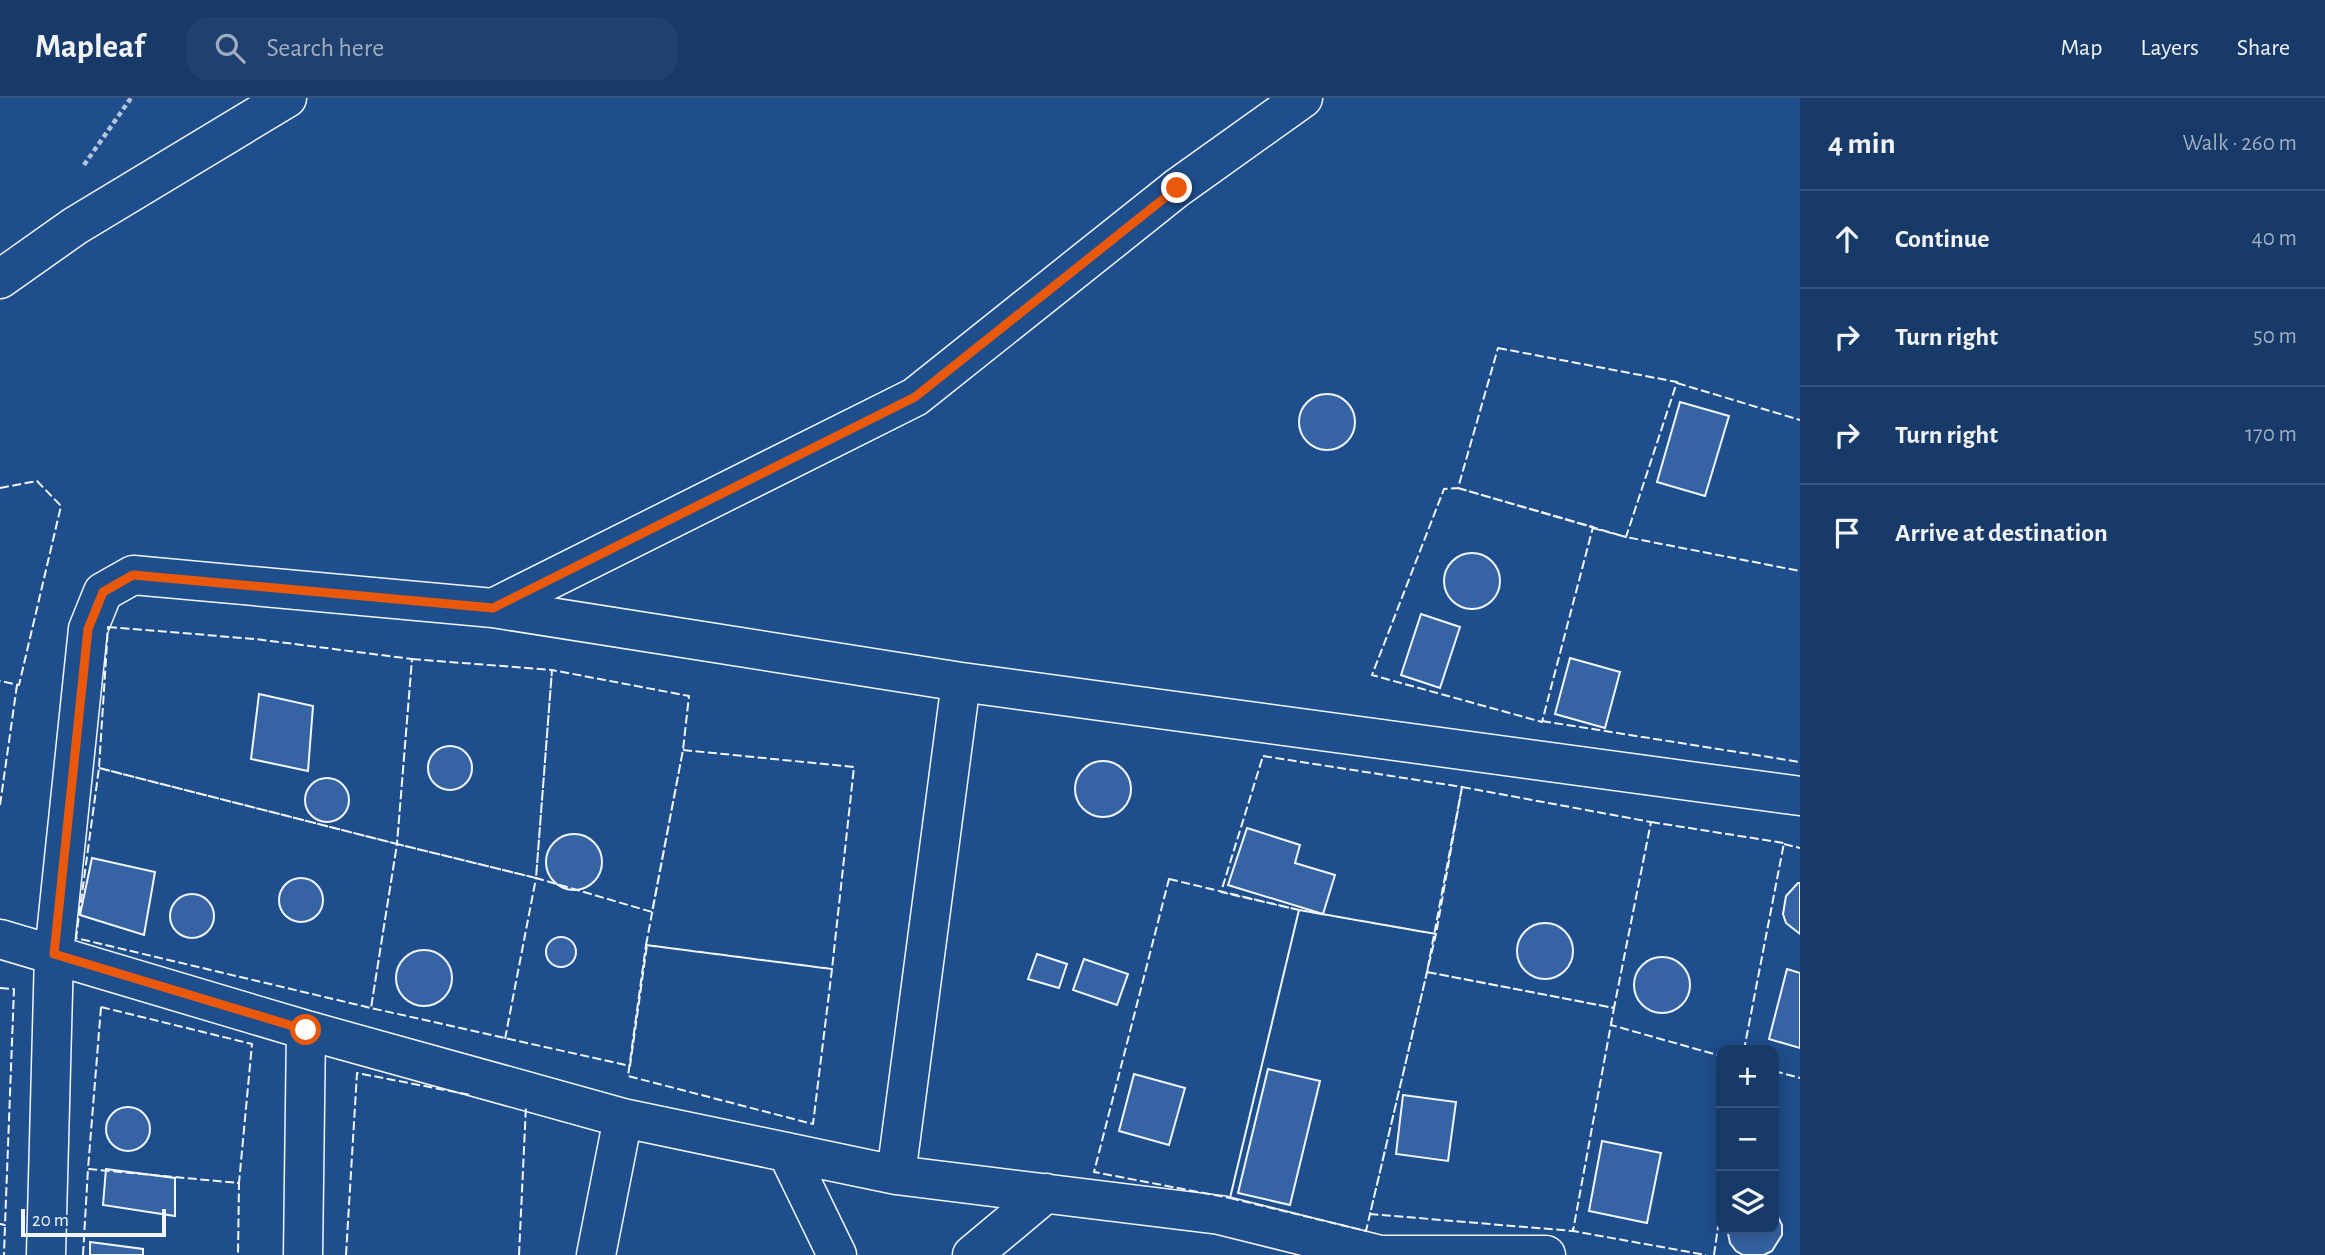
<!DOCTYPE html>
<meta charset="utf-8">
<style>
:root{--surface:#173a69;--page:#20416f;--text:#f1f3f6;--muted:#9eadc0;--line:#36547d}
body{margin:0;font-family:"Alegreya Sans",sans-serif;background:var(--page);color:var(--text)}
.controls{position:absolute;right:21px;bottom:21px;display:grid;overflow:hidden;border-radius:14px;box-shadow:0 4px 18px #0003}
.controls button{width:63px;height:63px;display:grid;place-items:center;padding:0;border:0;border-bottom:2px solid var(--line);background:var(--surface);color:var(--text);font:35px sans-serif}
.scale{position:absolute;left:21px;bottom:18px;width:145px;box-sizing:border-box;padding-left:7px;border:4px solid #f2f6ff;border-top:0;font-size:19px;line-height:24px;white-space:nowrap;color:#f2f6ff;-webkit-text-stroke:5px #1f4e8c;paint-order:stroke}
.stop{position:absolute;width:21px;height:21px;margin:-16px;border:5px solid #ea580c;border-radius:50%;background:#fff}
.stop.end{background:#ea580c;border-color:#fff;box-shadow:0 2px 7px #0008}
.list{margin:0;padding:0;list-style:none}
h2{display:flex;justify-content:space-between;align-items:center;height:91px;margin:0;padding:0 28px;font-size:30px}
h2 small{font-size:23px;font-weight:400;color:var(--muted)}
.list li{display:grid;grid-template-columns:46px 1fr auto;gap:21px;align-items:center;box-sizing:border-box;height:98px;padding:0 28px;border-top:2px solid var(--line)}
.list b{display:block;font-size:26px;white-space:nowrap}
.list em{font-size:23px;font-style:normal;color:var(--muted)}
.icon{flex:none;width:38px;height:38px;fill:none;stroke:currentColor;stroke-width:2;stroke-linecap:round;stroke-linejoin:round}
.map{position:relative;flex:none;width:1800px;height:1157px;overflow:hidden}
header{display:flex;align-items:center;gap:42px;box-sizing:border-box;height:98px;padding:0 35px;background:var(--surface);border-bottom:2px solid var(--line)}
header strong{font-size:33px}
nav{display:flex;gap:38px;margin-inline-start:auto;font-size:24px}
.search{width:490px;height:63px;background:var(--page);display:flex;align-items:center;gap:18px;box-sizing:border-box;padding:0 24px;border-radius:21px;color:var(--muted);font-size:26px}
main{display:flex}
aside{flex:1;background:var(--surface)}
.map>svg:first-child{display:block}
.building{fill:#3563a3;stroke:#f2f6ff;stroke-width:2}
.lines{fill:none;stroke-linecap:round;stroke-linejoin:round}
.minor-casing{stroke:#f2f6ff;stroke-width:41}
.path{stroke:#b3c4dc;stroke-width:4.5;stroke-dasharray:5 3.5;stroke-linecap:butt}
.minor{stroke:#1f4e8c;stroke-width:38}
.fence{stroke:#f2f6ff;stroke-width:2;stroke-dasharray:9 3.5;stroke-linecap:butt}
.route{stroke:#ea580c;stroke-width:9}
</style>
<header>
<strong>Mapleaf</strong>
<div class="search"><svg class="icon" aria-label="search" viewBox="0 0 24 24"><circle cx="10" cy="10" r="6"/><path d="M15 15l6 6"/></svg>Search here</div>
<nav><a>Map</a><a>Layers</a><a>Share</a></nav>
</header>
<main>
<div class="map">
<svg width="1800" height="1157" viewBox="0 0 1800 1157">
<rect width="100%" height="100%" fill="#1f4e8c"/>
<path class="building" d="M1299 324a28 28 0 1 1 56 0a28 28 0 1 1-56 0Z
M1680 304 1729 318 1705 398 1657 384Z
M1444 483a28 28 0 1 1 56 0a28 28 0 1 1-56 0Z
M1421 516 1460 529 1440 590 1401 577Z
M1570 560 1620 574 1605 630 1555 616Z
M259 596 313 608 308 673 251 661Z
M428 670a22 22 0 1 1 44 0a22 22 0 1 1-44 0Z
M1075 691a28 28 0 1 1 56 0a28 28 0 1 1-56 0Z
M305 702a22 22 0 1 1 44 0a22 22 0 1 1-44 0Z
M1247 730 1300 747 1295 765 1335 777 1323 816 1228 787Z
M546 764a28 28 0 1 1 56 0a28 28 0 1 1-56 0Z
M92 760 155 774 144 837 80 817Z
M279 802a22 22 0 1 1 44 0a22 22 0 1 1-44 0Z
M1798 785H1800V836L1786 825 1783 816 1786 798Z
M170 818a22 22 0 1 1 44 0a22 22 0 1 1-44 0Z
M1517 853a28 28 0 1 1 56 0a28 28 0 1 1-56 0Z
M546 854a15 15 0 1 1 30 0a15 15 0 1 1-30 0Z
M396 880a28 28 0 1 1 56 0a28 28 0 1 1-56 0Z
M1037 856 1067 866 1059 890 1028 881Z
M1634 887a28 28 0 1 1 56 0a28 28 0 1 1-56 0Z
M1084 861 1128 876 1117 907 1073 892Z
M1787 871 1800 875V950L1769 941Z
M1268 971 1320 983 1290 1107 1238 1095Z
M1134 976 1185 990 1169 1047 1119 1033Z
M1403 997 1456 1004 1448 1063 1396 1056Z
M106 1031a22 22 0 1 1 44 0a22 22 0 1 1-44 0Z
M1602 1043 1661 1055 1647 1125 1589 1113Z
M106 1071 175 1080V1118L103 1107Z
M1774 1111 1782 1127V1137L1772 1153 1764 1157H1743L1736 1153 1730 1145 1727 1131H1774Z
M90 1144 143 1151V1157H90Z"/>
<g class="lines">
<defs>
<path id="minor" d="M0 181 75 128 287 0
M493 510 915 299 1177 90 1303 0
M0 841 306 932 623 1020 896 1077 1220 1117 1380 1157H1546
M787 1054 837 1157
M896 1077 961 584
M46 1157 54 856 88 531 103 494 133 477 493 510 961 584 1800 698
M303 1157 306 932
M596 1157 623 1020
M972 1157 1046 1095"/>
</defs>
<use href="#minor" class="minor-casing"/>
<path class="path" d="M84 67 131 0"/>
<use href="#minor" class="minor"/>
<path class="fence" d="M1498 250 1677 284 1626 439 1458 390Z
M1677 285 1800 322
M0 390 37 383 61 408 19 587 0 583
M1458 390 1593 429 1542 624 1372 577 1444 391Z
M1593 430 1626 439 1800 473
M108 529 255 541 412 561 397 746 99 670Z
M412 561 552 572 536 780 397 746Z
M1542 623 1800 664
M683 652 854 669 832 871 646 847 683 652 689 598 552 572 536 780 652 814 683 652
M1263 658 1462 689 1436 836 1299 812 1221 794Z
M99 670 397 746 371 910 76 840Z
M1462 689 1651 724 1614 910 1427 874Z
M0 707 17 587
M1651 724 1784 745 1744 952
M1784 746 1800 750
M1169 781 1299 812 1230 1100 1094 1074Z
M1299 812 1436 836 1366 1133 1230 1100Z
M646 847 832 871 813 1026 628 978Z
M1427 874 1614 910 1573 1133 1370 1116Z
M0 890 14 891 5 1127 0 1126 5 1127 4 1157
M101 909 252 946 239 1085 88 1071Z
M1611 924V927L1721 958
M505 941 536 780
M505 941 536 780 397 746 371 910 630 968 647 847
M1774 973 1800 980
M237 1085H239L238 1157
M1573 1130V1133L1706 1157
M83 1157 88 1071H91
M346 1157 357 975 471 997
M519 1157 526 1008
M1714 1157 1721 1108"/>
</g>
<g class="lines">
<path class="route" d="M306 932 54 856 88 531 103 494 133 477 493 510 915 299 1177 90"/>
</g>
</svg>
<div class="controls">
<button>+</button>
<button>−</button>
<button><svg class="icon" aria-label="layers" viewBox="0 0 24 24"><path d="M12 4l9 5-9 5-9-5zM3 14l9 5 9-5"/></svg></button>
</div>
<div class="scale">20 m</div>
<div class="stop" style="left:306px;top:932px"></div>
<div class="stop end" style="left:1177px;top:90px"></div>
</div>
<aside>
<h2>4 min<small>Walk · 260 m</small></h2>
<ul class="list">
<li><svg class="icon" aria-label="ahead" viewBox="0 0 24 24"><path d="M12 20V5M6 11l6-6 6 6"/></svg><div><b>Continue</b></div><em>40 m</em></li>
<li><svg class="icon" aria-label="right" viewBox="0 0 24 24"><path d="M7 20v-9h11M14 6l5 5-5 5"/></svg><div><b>Turn right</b></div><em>50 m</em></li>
<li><svg class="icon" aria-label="right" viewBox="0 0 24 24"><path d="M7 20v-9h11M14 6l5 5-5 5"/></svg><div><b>Turn right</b></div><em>170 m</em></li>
<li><svg class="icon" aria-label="arrive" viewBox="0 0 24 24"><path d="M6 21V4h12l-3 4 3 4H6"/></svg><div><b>Arrive at destination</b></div></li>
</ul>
</aside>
</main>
